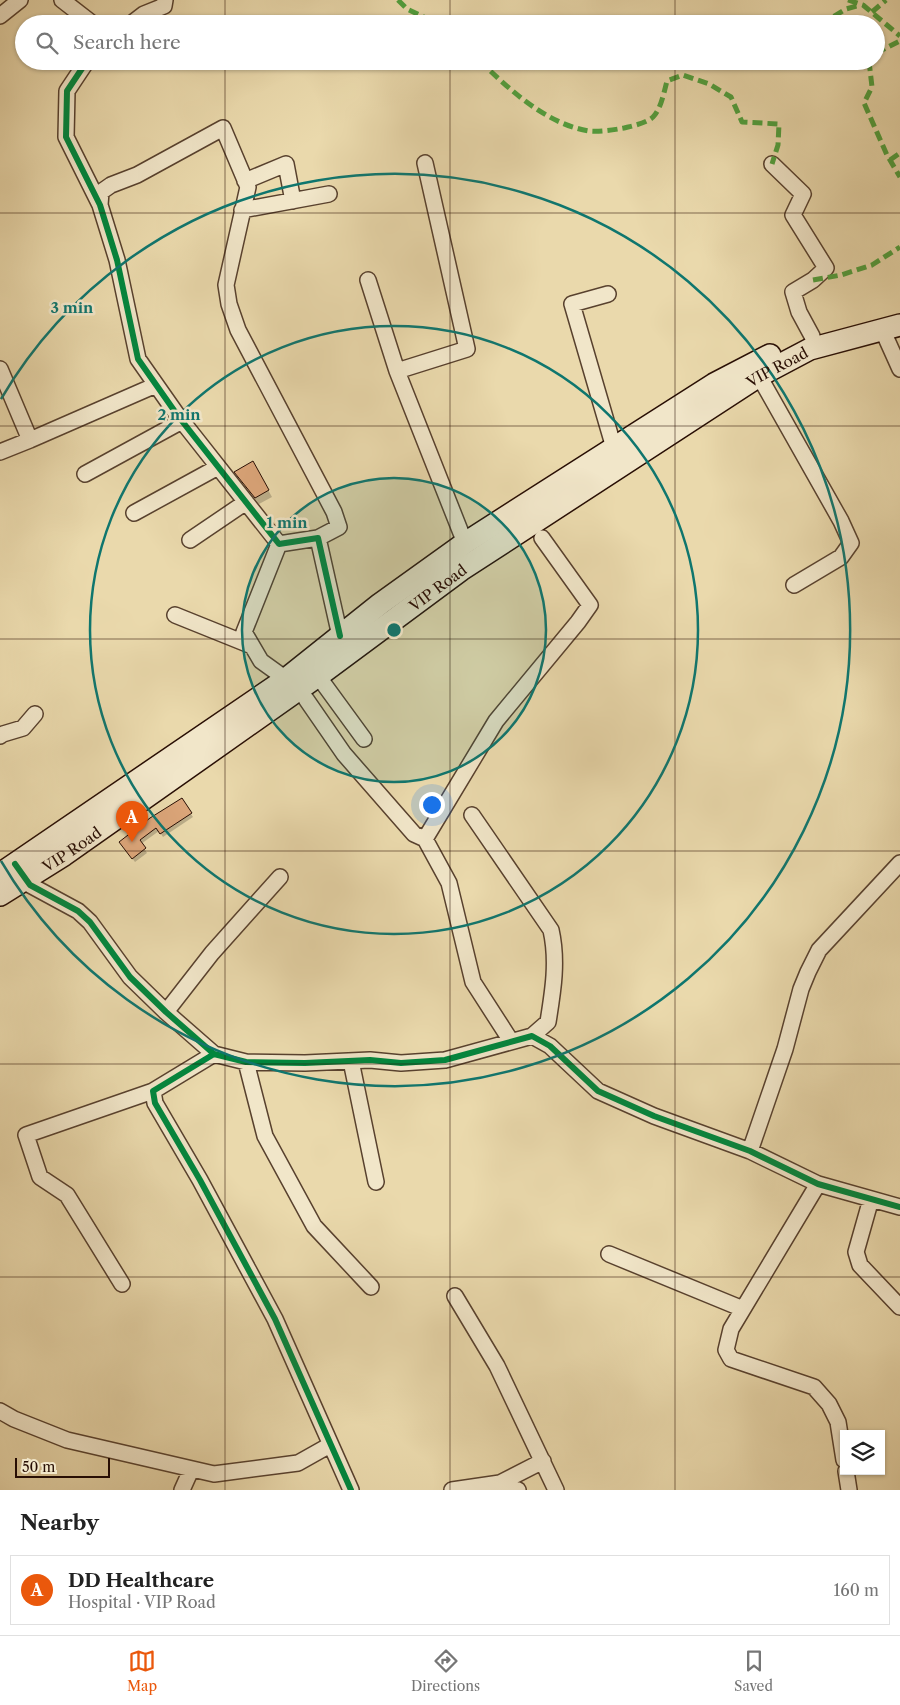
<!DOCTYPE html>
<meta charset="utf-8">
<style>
:root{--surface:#fff;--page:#f6f6f6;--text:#222;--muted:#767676;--line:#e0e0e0;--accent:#ea580c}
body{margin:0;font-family:"Libre Caslon Text",serif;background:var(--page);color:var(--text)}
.controls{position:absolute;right:15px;bottom:15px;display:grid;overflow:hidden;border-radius:0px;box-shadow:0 1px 4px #0004}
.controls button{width:45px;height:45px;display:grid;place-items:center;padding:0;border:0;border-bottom:1px solid var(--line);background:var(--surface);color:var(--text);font:25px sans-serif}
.scale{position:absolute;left:15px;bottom:12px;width:95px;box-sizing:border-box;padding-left:5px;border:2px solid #280e04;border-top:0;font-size:14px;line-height:18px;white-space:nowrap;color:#280e04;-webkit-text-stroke:4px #f1e6c9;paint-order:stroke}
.you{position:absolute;left:431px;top:804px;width:18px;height:18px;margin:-12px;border:4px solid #fff;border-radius:50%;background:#1a73e8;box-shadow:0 0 0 8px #1a73e833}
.badge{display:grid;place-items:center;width:32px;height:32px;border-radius:50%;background:var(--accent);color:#fff;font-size:16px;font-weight:700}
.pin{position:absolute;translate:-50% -41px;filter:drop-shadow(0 1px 2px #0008)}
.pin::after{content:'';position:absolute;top:26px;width:18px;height:15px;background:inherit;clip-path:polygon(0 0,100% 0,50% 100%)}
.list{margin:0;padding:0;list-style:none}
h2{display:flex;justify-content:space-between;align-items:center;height:65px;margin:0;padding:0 20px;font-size:21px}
h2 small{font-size:16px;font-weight:400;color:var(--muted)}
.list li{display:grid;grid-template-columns:32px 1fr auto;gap:15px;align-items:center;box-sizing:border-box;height:70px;margin:0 10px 10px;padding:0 10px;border:1px solid var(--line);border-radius:0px}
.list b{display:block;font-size:19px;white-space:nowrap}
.list p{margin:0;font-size:16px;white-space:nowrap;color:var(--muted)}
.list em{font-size:16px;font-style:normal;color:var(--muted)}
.icon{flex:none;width:28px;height:28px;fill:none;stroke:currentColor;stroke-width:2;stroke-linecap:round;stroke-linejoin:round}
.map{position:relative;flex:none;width:900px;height:1490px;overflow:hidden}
.search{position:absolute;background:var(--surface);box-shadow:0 1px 4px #0004;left:15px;right:15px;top:15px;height:55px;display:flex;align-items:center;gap:12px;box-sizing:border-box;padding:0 18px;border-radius:28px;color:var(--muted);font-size:19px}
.sheet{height:145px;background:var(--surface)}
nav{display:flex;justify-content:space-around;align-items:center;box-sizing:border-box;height:70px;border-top:1px solid var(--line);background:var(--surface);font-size:14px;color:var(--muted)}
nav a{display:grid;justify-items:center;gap:2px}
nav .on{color:var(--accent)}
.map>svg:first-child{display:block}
.shadow{fill:#0003}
.building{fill:#dba579;stroke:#280e04}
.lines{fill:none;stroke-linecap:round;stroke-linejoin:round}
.minor-casing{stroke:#58412e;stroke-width:18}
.secondary-casing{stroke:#280e04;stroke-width:24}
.minor{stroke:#f1e6c9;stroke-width:15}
.secondary{stroke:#f1e6c9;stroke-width:21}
.quiet{stroke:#519f3d;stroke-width:5;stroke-dasharray:10 5;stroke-linecap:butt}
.cycleway-casing{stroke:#f1e6c9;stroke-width:9}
.cycleway{stroke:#00873e;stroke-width:6}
.grid{fill:none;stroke:#280e04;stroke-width:1;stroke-opacity:0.55}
.ring{fill:none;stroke:#0f766e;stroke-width:2.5}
.labels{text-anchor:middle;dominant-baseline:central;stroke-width:5;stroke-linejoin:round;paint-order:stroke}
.street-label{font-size:15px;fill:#280e04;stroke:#f1e6c9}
.centre{fill:#0f766e;stroke:#f1e6c9;stroke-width:2.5}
.ring-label{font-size:15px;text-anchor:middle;font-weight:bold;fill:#0f766e;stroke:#f1e6c9;stroke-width:5;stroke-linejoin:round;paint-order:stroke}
</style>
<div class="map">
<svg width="900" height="1490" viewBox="0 0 900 1490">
<rect width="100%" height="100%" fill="#ead9ac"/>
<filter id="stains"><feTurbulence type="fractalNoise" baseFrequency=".004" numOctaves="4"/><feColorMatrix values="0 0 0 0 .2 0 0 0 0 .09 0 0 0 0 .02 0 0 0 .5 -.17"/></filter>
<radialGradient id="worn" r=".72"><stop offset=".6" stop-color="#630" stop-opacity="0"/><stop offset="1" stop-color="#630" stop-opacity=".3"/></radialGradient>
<path class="shadow" d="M253 463 272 497 259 504 239 478Z
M181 799 193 817 163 837 159 831 141 844 147 853 135 862 123 846Z"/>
<path class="building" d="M253 461 269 490 255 498 234 472Z
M182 798 192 813 160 834 156 828 140 840 146 848 132 859 119 842 150 818Z"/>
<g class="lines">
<defs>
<path id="minor" d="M62 0 93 24
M0 16 20 0
M131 24 144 14 164 6 165 0
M87 61 67 91 66 137 100 205 117 260 138 359 178 416 279 544 318 538 340 636
M425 163 467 349 397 371 465 543
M772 164 803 194 793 215 826 268 813 280 793 292 799 312 812 336
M245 181 286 164 293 201
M100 205 101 192 111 185 137 175 223 128 248 187 226 285 229 304 238 330 334 512 339 527 318 538
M242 210 329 194
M368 280 397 371
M608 294 572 304 614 448
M882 329 900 369
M0 369 30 440 0 452
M759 376 841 521 851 543 841 557 794 585
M30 440 156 385
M85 474 182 421
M134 513 218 467
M190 540 246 502
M279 544 244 632 261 661 286 679
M175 615 252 646
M318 676 364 739
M306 699 344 754 414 834 425 839 449 883 473 982 511 1041
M0 736 3 734 23 728 35 714
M472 815 551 930C558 961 553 991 548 1022L532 1036
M425 839 496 721 578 622 590 605 542 538
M21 873 30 885 78 911 90 922 130 977 166 1012 214 1054 246 1062 305 1063 370 1060 401 1063 445 1060 532 1036 550 1046 598 1091 654 1116 750 1151 818 1184 900 1207
M166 1012 212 953 280 877
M214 1054 153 1091 155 1103 200 1180 275 1319 351 1490
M351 1061 376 1182
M246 1062 265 1136 314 1226 371 1287
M750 1151 785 1049 801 989 808 972 819 950 900 863
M818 1184 731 1329 726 1350 731 1359 814 1387 829 1404 838 1422 844 1460
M871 1199 856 1252 860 1265 900 1307
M609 1254 743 1309
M122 1284 67 1195 40 1177 26 1135 153 1091
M455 1296 497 1366 556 1490
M0 1411 14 1419 67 1440 214 1474 298 1463 330 1445
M846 1471 849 1490
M500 1483 543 1461
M182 1490 191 1470
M452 1490 500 1483 518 1490"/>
<g id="secondary">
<path d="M0 874 286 679 380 604 465 543 714 384 770 355"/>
<path id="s1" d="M0 895 64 855 318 676 461 570 759 376 810 349 900 325"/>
</g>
</defs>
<use href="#minor" class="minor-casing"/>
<use href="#secondary" class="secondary-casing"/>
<use href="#minor" class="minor"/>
<use href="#secondary" class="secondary"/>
<path class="quiet" d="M398 0 407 9 428 19 432 24
M848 0 863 5 900 36
M872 12 886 0
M821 24 846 9 861 5
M876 53 900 41
M480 61C510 90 546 124 589 131 600 132 613 130 624 128 632 126 647 123 653 117 661 109 664 92 667 81L683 75 709 84 731 97 742 122 779 124 778 145 772 164
M869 61 872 87 864 103 887 155 900 177
M890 160 900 153
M813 280 841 275 872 265 900 247"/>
<defs>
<path id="cycleway" d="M87 61 67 91 66 137 100 205 117 260 138 359 178 416 279 544 318 538 340 636
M15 864 30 885 78 911 90 922 130 977 166 1012 214 1054 246 1062 305 1063 370 1060 401 1063 445 1060 532 1036 550 1046 598 1091 654 1116 750 1151 818 1184 900 1207
M214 1054 153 1091 155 1103 200 1180 275 1319 351 1490"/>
</defs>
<use href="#cycleway" class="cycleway-casing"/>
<use href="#cycleway" class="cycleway"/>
</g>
<path class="grid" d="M225 0V24M450 0V24M675 0V24M225 61V1490M450 61V1490M675 61V1490M0 213H900M0 426H900M0 639H900M0 851H900M0 1064H900M0 1277H900"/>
<circle cx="394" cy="630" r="152" fill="#0f766e" fill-opacity=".12"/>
<g class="ring">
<circle cx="394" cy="630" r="152"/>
<circle cx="394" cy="630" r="304"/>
<path d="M1 399A456 456 0 1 1 1 861"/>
</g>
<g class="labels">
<g class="street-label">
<text stroke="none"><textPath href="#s1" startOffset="940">VIP Road</textPath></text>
<text stroke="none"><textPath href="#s1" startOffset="535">VIP Road</textPath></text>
<text stroke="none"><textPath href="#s1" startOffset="85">VIP Road</textPath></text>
</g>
</g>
<circle cx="394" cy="630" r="8" class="centre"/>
<g class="ring-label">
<text x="72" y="313">3 min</text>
<text x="179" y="420">2 min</text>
<text x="287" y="528">1 min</text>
</g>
<rect width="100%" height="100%" filter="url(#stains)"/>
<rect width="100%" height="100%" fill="url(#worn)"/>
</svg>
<div class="controls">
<button><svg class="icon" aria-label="layers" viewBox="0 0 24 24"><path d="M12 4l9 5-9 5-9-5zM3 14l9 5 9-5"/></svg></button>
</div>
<div class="scale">50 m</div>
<div class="you"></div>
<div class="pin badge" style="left:132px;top:842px">A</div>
<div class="search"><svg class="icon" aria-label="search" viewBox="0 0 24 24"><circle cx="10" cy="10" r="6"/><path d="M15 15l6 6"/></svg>Search here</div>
</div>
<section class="sheet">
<h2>Nearby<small></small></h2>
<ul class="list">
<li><span class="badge">A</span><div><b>DD Healthcare</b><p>Hospital · VIP Road</p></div><em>160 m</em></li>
</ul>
</section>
<nav>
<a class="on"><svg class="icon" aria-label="map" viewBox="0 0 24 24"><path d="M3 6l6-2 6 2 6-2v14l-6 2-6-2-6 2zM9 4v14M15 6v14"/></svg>Map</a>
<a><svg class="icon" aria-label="directions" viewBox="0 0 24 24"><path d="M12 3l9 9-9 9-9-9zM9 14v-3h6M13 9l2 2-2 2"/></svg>Directions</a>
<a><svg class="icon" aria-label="saved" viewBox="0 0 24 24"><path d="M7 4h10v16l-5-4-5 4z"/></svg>Saved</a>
</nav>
